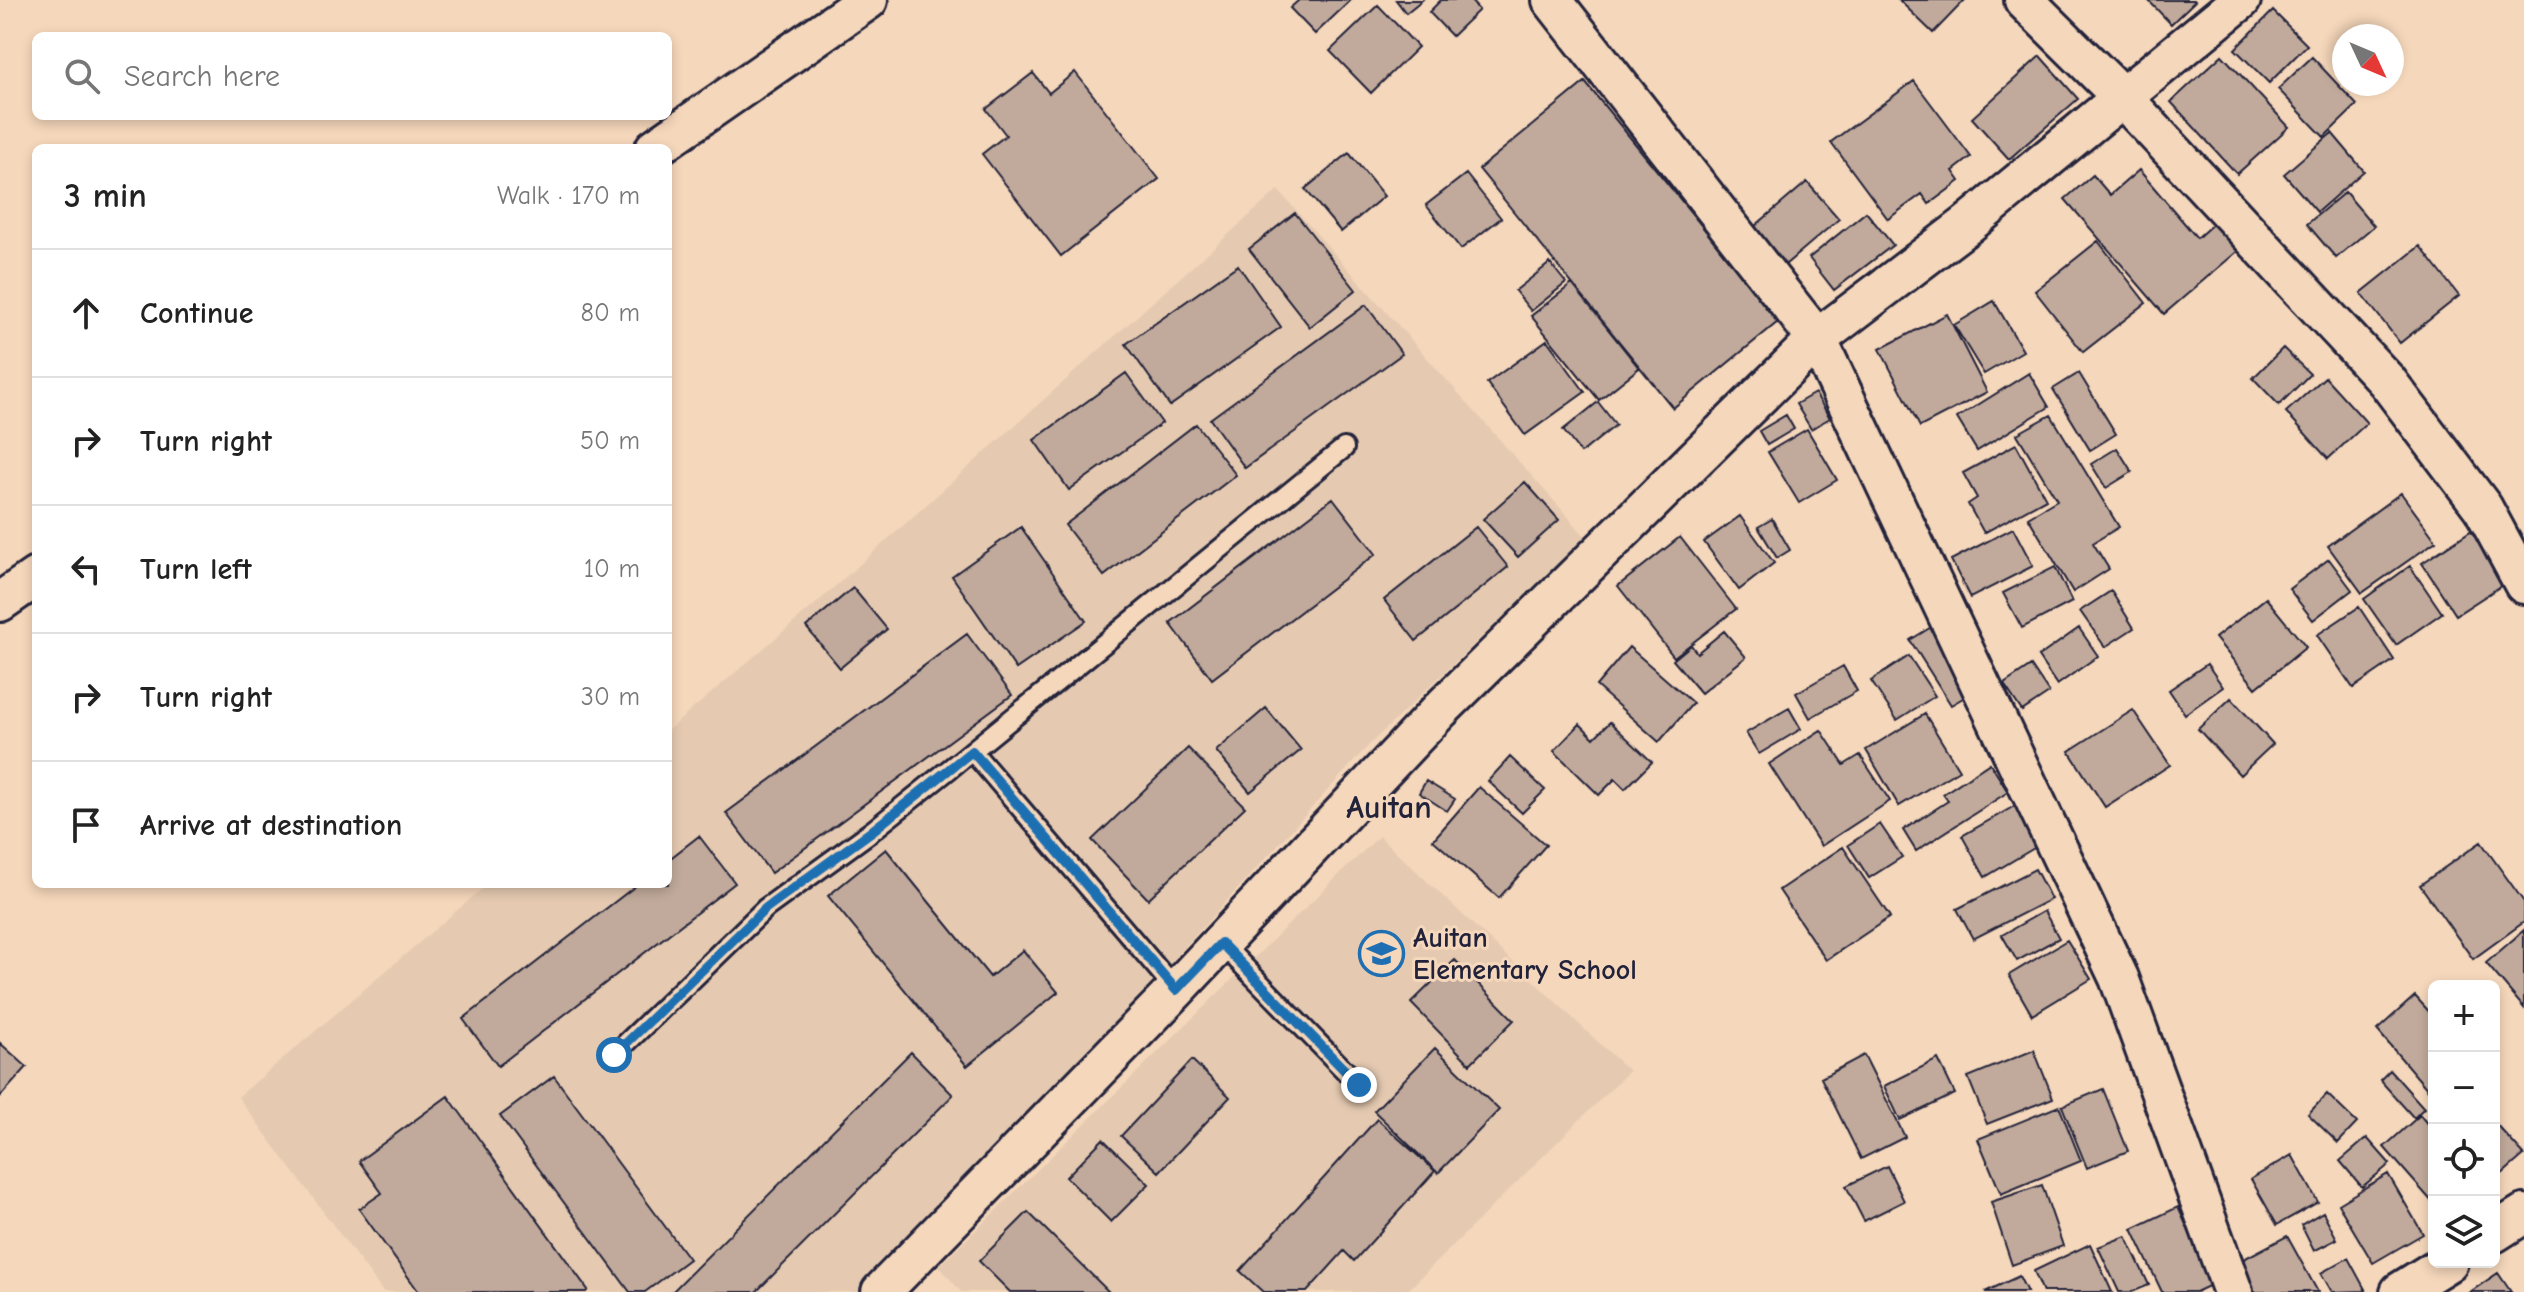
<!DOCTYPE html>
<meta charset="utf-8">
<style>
:root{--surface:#fff;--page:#f6f6f6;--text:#222;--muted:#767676;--line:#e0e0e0}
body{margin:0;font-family:"Comic Neue",sans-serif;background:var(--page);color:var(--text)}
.controls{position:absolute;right:24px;bottom:24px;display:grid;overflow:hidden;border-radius:12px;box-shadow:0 4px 12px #0003}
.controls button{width:72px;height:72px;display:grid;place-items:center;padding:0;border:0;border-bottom:2px solid var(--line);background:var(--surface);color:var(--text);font:40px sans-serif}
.compass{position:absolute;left:2332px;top:24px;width:72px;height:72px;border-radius:50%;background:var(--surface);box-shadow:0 4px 12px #0003;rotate:134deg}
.stop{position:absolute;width:24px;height:24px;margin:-18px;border:6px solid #1f6fb2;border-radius:50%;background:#fff}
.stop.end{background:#1f6fb2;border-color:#fff;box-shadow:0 2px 8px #0008}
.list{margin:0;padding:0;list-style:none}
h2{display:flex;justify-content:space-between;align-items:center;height:104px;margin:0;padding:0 32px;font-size:34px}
h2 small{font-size:26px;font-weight:400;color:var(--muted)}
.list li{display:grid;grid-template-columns:52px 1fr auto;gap:24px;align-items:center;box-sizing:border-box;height:128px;padding:0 32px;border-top:2px solid var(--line)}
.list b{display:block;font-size:30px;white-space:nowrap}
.list em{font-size:26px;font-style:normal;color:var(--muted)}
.icon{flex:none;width:44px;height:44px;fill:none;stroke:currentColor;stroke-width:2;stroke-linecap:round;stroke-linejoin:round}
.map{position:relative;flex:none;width:2524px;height:1292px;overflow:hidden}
.search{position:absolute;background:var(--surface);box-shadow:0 4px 12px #0003;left:32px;top:32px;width:640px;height:88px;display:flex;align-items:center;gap:20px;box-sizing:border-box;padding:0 28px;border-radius:12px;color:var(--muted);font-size:30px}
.panel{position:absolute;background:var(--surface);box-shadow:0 4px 12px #0003;left:32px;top:144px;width:640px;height:744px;border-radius:12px}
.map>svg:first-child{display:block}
.built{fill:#e5cab1}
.building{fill:#c1aa9b;stroke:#22223b;stroke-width:2}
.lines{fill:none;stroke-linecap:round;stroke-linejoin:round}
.lane-casing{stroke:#22223b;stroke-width:24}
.street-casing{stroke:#22223b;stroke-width:44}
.lane{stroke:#f5d7bb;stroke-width:18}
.street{stroke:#f5d7bb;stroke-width:38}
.route{stroke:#1f6fb2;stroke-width:10}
.labels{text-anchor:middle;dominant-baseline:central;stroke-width:6;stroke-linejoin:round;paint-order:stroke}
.poi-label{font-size:28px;font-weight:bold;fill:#22223b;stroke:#f5d7bb;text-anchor:start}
.quarter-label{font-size:32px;font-weight:bold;fill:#22223b;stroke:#f5d7bb}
</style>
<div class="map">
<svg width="2524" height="1292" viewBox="0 0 2524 1292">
<rect width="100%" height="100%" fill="#f5d7bb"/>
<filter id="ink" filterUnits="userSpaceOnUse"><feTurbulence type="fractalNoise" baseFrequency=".0125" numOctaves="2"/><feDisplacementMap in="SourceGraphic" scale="16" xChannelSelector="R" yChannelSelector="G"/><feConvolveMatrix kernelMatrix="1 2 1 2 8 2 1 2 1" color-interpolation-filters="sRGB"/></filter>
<g filter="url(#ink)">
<path class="built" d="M1278 190 1586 537 1369 745 1130 1007 861 1292H383L238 1097 488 884H668V730L811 608Z
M1379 836 1629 1071 1406 1292H961L939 1266Z"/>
<path class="building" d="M1299 0H1351L1315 34 1290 8Z
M1396 0H1422L1406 13Z
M1441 0H1470L1479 10 1452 36 1429 12Z
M1899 0H1965L1933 33Z
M2148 0H2194L2195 1 2171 24Z
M1378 5 1418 47 1371 93 1330 51Z
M2273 11 2307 45 2269 83 2235 49Z
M2222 55 2289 127 2237 174 2171 102Z
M2040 56 2078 99 2009 159 1972 118Z
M2312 57 2357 105 2324 137 2278 89Z
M1075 72 1159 179 1061 256 982 154 1006 135 986 109 1033 73 1049 93Z
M1914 81 1971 157 1953 171 1960 181 1929 204 1922 194 1888 219 1831 142Z
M1585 82 1779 321 1673 408 1479 169Z
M2332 133 2364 171 2317 212 2284 174Z
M1349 153 1384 196 1341 232 1305 189Z
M2139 170 2197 238 2215 222 2239 250 2164 314 2065 199 2093 175 2110 195Z
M1466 174 1501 218 1461 249 1426 205Z
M1807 182 1839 219 1779 270 1748 232Z
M2345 192 2374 226 2336 258 2307 224Z
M1866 212 1893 245 1834 290 1809 258Z
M1295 213 1356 290 1310 327 1249 249Z
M2098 241 2146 303 2083 352 2035 291Z
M2420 246 2459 296 2400 343 2361 293Z
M1550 263 1566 283 1531 311 1515 291Z
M1238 265 1281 327 1170 406 1126 344Z
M1572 284 1639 368 1599 400 1531 316Z
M1994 301 2023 351 1984 374 1954 325Z
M1366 305 1402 354 1245 468 1210 419Z
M1947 314 1987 392 1920 427 1880 349Z
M1547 340 1585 392 1525 435 1487 383Z
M2283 348 2310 374 2279 405 2253 378Z
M1126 373 1162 423 1069 490 1034 440Z
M2029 373 2049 407 1977 451 1957 418Z
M2079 373 2116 434 2090 450 2053 389Z
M2325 377 2367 423 2328 459 2286 412Z
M1815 393 1830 418 1811 429 1796 404Z
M1598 402 1616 425 1581 453 1563 430Z
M1786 415 1794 429 1767 445 1759 431Z
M2051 415 2119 527 2093 543 2109 569 2073 592 2028 517 2057 500 2017 434Z
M1196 424 1236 475 1104 576 1065 525Z
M1807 429 1837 480 1799 503 1768 452Z
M2016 444 2046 499 1984 533 1968 504 1977 498 1963 473Z
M2117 448 2132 472 2106 488 2091 464Z
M1525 482 1559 520 1518 557 1483 519Z
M2401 493 2436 541 2362 593 2328 546Z
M1333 498 1376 554 1212 679 1170 623Z
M1740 516 1774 563 1739 590 1704 542Z
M1772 519 1790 550 1777 558 1758 527Z
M1021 527 1086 621 1016 669 952 576Z
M1476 527 1508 567 1416 641 1384 600Z
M2013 528 2033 566 1970 598 1951 560Z
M2472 530 2507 582 2456 615 2422 563Z
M1680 537 1736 609 1674 657 1618 586Z
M2329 559 2352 590 2313 620 2289 589Z
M2410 566 2442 613 2396 645 2364 599Z
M2055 567 2072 602 2022 628 2003 593Z
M853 588 887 629 840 668 806 627Z
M2111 591 2134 628 2105 647 2080 611Z
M2266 598 2306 647 2256 688 2215 638Z
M2359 607 2394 660 2353 688 2317 635Z
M1933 626 1975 691 1951 705 1910 640Z
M2079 628 2098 656 2057 685 2038 657Z
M1724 631 1746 657 1701 693 1673 660 1691 645 1697 653Z
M967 634 1012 695 771 873 726 813Z
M1629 647 1693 703 1659 742 1596 686Z
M1909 656 1935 696 1897 720 1871 681Z
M2207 664 2223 687 2185 714 2169 690Z
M1843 666 1857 691 1810 718 1796 693Z
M2031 666 2049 693 2022 711 2004 684Z
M2231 698 2273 744 2240 775 2198 729Z
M1266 708 1301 750 1250 792 1216 751Z
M1789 708 1801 729 1759 754 1746 733Z
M2133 710 2170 765 2105 807 2069 751Z
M1925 714 1959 770 1899 806 1866 750Z
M1610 722 1652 762 1625 789 1615 779 1599 795 1554 751 1580 724 1594 738Z
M1821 730 1844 765 1860 755 1890 801 1821 846 1769 764Z
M1188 748 1245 807 1148 899 1092 840Z
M1510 757 1545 790 1522 813 1488 781Z
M1990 763 2008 792 1916 851 1903 830 1948 801 1943 794Z
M1426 781 1455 799 1447 811 1419 793Z
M1479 787 1546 845 1499 898 1433 840Z
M2018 804 2041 844 1985 877 1962 836Z
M1880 824 1902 857 1869 878 1848 845Z
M699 836 735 883 498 1066 463 1019 638 884H668V860Z
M2481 842 2524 902V922L2473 959 2420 885Z
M1843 847 1890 917 1826 960 1779 890Z
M886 849 990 977 1023 950 1058 992 967 1066 828 896Z
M2035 869 2051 899 1973 939 1957 909Z
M2044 911 2059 938 2017 961 2002 935Z
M2524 930V1008L2486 963Z
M2067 940 2091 979 2032 1015 2009 975Z
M1455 960 1514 1020 1470 1064 1411 1003Z
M2415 996 2434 1017V1097L2377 1030Z
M0 1043 27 1067 0 1097Z
M1435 1048 1499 1110 1438 1173 1374 1111Z
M2034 1050 2053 1098 1987 1124 1968 1077Z
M911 1052 953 1095 756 1292H672Z
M1864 1055 1905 1137 1861 1159 1821 1078Z
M1938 1059 1955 1094 1900 1120 1884 1086Z
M1192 1060 1230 1097 1159 1172 1121 1136Z
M2390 1070 2424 1108 2414 1118 2380 1080Z
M554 1076 689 1259 645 1292H630L500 1116Z
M2103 1089 2128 1151 2087 1168 2062 1106Z
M2327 1094 2357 1123 2338 1143 2308 1114Z
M448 1096 588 1290 586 1292H419L359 1209 382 1193 359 1161Z
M2059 1106 2081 1161 2001 1194 1978 1139Z
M2420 1115 2434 1132V1204L2384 1147Z
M1377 1119 1435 1171 1354 1261 1344 1251 1307 1292H1263L1240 1271Z
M2494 1122 2524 1155 2494 1181Z
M2367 1138 2390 1164 2362 1187 2340 1161Z
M1103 1139 1149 1184 1111 1222 1066 1177Z
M2292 1155 2318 1202 2277 1225 2251 1179Z
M1887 1166 1904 1201 1864 1221 1846 1186Z
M2388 1174 2423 1234 2373 1263 2338 1204Z
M2042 1185 2063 1246 2012 1265 1991 1202Z
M2178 1207 2213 1284 2196 1292H2162L2132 1229Z
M1028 1212 1109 1292H1010L979 1261Z
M2323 1212 2337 1239 2314 1251 2301 1225Z
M2126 1236 2149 1285 2132 1292H2119L2098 1247Z
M2287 1236 2318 1292H2254L2238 1262Z
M2090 1244 2112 1292H2043L2034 1271Z
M2348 1258 2366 1291 2332 1292 2321 1273Z
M2498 1273 2511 1292H2470Z
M2019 1276 2027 1292H1985Z"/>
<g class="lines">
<defs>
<path id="lane" d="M1221 943 1359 1085
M1176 990 972 751 1344 448
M614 1055 766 908 872 831 972 751"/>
<path id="street" d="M1552 0 1817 339 2119 978 2233 1292
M2024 0 2122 97 2387 381 2483 508 2524 584
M655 148 868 0
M0 602 36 577
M2494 1233 2524 1214
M881 1292 1176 990 1440 710 1817 339 1967 225 2241 0
M2400 1292 2448 1262"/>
</defs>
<use href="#lane" class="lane-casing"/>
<use href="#street" class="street-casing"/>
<use href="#lane" class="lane"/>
<use href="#street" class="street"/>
</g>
</g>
<g class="lines" filter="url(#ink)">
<path class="route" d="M614 1055 766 908 872 831 972 751 1176 990 1221 943 1359 1085"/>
</g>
<defs>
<symbol id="school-ring" viewBox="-11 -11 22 22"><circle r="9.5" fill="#f5d7bb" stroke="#1f6fb2" stroke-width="1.5"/><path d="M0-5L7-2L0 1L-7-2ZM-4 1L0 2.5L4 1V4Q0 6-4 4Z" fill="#1f6fb2"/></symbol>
</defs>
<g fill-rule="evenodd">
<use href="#school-ring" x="1356" y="928" width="51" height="51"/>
</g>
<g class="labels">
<g class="poi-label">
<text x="1413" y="938">Auitan<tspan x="1413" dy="32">Elementary School</tspan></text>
</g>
<g class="quarter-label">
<text x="1389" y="807">Auitan</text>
</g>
</g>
</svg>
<div class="controls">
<button>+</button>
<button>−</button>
<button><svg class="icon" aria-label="locate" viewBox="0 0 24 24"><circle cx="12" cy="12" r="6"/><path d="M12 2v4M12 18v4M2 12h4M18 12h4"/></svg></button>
<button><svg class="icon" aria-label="layers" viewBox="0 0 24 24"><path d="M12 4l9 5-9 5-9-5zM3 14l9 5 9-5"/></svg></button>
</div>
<svg class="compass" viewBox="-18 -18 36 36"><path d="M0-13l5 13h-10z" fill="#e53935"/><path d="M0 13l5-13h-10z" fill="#767676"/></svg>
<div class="stop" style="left:614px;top:1055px"></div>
<div class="stop end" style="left:1359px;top:1085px"></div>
<div class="search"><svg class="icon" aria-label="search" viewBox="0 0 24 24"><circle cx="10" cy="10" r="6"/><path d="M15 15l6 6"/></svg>Search here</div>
<section class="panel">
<h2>3 min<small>Walk · 170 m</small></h2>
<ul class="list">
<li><svg class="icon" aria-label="ahead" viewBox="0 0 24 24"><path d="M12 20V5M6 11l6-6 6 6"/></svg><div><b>Continue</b></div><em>80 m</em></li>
<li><svg class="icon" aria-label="right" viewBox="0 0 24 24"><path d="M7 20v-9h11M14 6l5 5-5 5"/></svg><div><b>Turn right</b></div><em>50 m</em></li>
<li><svg class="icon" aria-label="left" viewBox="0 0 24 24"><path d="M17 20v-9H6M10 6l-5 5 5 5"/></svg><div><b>Turn left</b></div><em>10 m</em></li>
<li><svg class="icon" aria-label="right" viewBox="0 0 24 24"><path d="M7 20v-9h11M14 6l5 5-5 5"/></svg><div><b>Turn right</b></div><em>30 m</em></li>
<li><svg class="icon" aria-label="arrive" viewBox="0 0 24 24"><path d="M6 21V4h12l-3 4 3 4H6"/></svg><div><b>Arrive at destination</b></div></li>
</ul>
</section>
</div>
